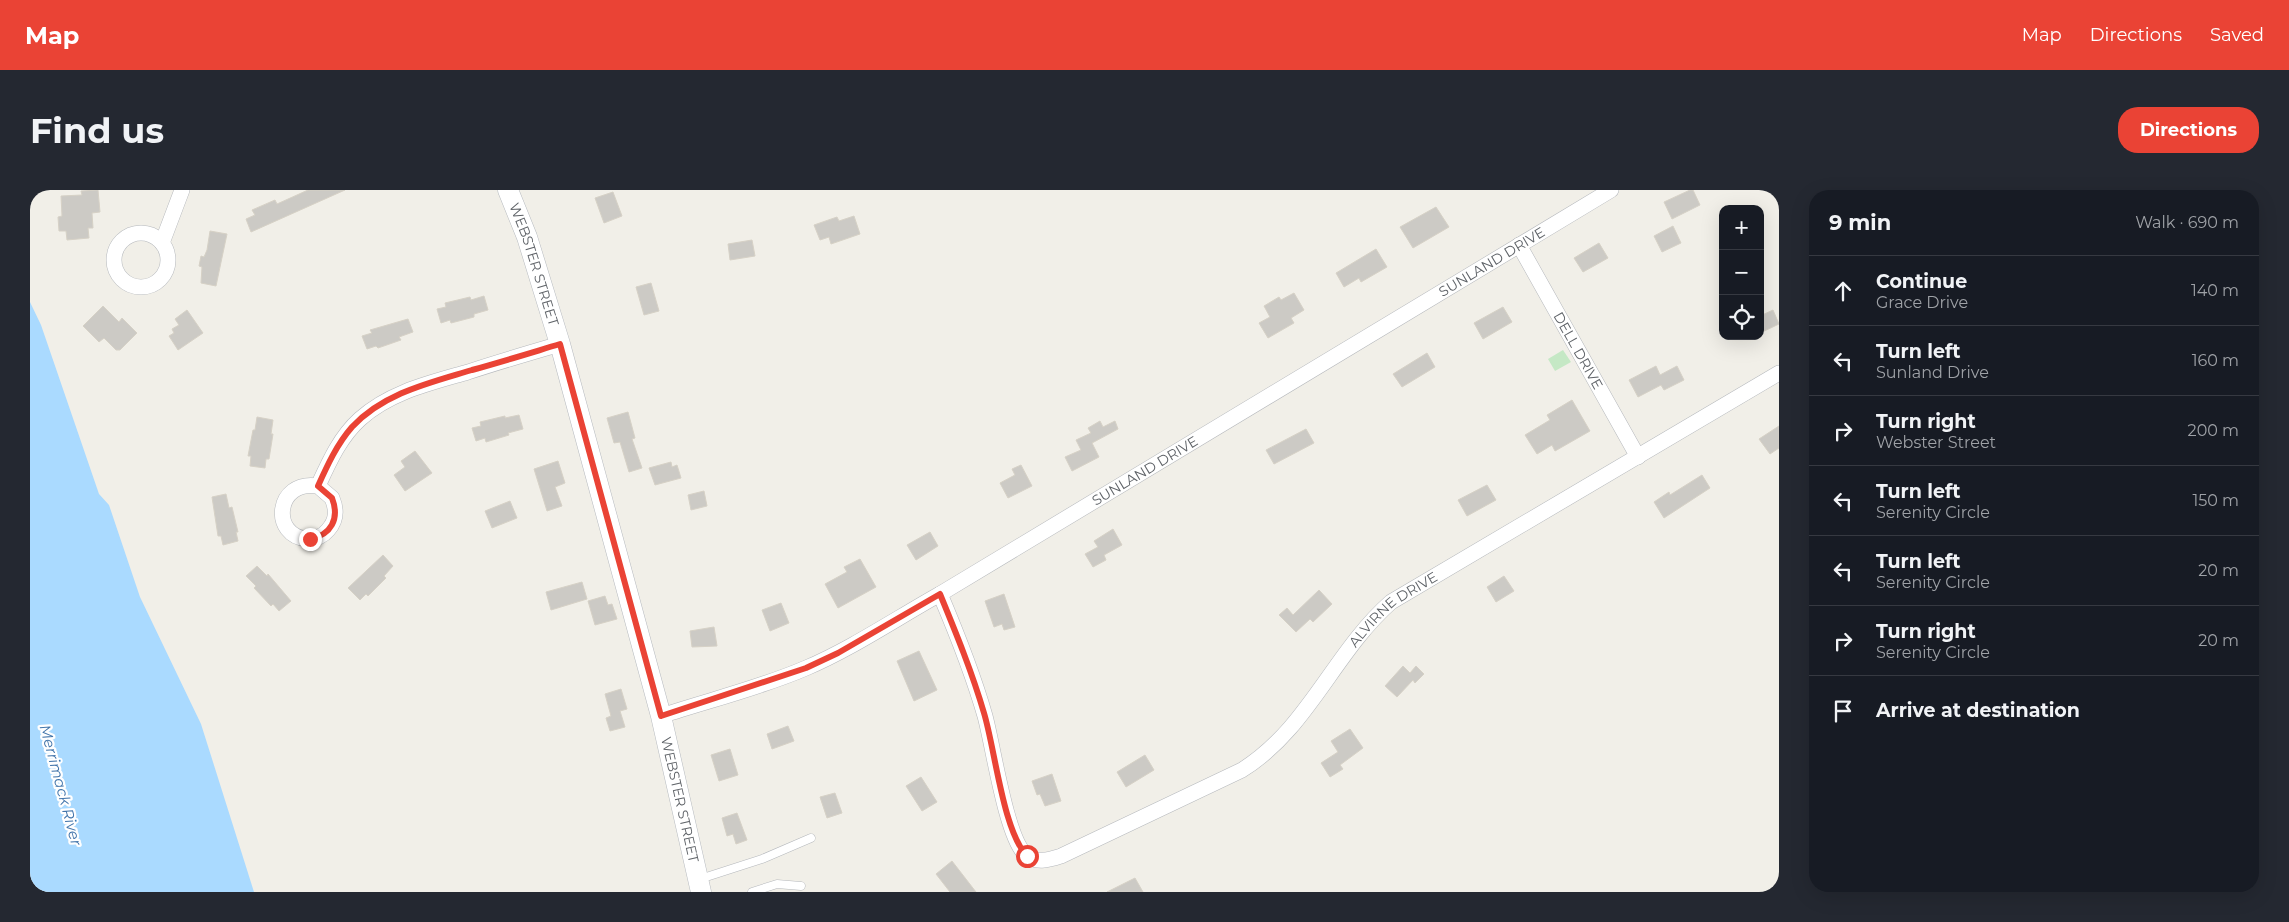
<!DOCTYPE html>
<meta charset="utf-8">
<style>
:root{--surface:#171b24;--page:#242831;--text:#f1f3f6;--muted:#9ea1a6;--line:#363941;--accent:#ea4335}
body{margin:0;font-family:Montserrat,sans-serif;background:var(--page);color:var(--text)}
.controls{position:absolute;right:15px;top:15px;display:grid;overflow:hidden;border-radius:10px;box-shadow:0 5px 20px #0002}
.controls button{width:45px;height:45px;display:grid;place-items:center;padding:0;border:0;border-bottom:1px solid var(--line);background:var(--surface);color:var(--text);font:25px sans-serif}
.stop{position:absolute;width:15px;height:15px;margin:-11px;border:4px solid #ea4335;border-radius:50%;background:#fff}
.stop.end{background:#ea4335;border-color:#fff;box-shadow:0 1px 5px #0008}
.list{margin:0;padding:0;list-style:none}
h2{display:flex;justify-content:space-between;align-items:center;height:65px;margin:0;padding:0 20px;font-size:21px}
h2 small{font-size:16px;font-weight:400;color:var(--muted)}
.list li{display:grid;grid-template-columns:32px 1fr auto;gap:15px;align-items:center;box-sizing:border-box;height:70px;padding:0 20px;border-top:1px solid var(--line)}
.list b{display:block;font-size:19px;white-space:nowrap}
.list p{margin:0;font-size:16px;white-space:nowrap;color:var(--muted)}
.list em{font-size:16px;font-style:normal;color:var(--muted)}
.icon{flex:none;width:28px;height:28px;fill:none;stroke:currentColor;stroke-width:2;stroke-linecap:round;stroke-linejoin:round}
.map{position:relative;flex:none;width:1749px;height:702px;overflow:hidden;border-radius:20px}
header{display:flex;align-items:center;gap:30px;box-sizing:border-box;height:70px;padding:0 25px;background:var(--accent);color:#fff}
header strong{font-size:24px}
nav{display:flex;gap:28px;margin-inline-start:auto;font-size:18px}
.intro{display:flex;align-items:center;justify-content:space-between;box-sizing:border-box;height:120px;padding:0 30px}
h1{margin:0;font-size:35px}
.button{padding:12px 22px;border-radius:20px;background:var(--accent);color:#fff;font-size:18px;font-weight:700}
main{display:flex;gap:30px;padding:0 30px}
aside{flex:1;background:var(--surface);border-radius:20px;box-shadow:0 5px 20px #0002}
.map>svg:first-child{display:block}
.green{fill:#c5e8c5}
.water{fill:#aadaff}
.building{fill:#cccac5;stroke:#d6d1c6}
.lines{fill:none;stroke-linecap:round;stroke-linejoin:round}
.service-casing{stroke:#b5b8bc;stroke-width:9}
.minor-casing{stroke:#b5b8bc;stroke-width:16}
.secondary-casing{stroke:#b6babf;stroke-width:21}
.service{stroke:#fff;stroke-width:8}
.minor{stroke:#fff;stroke-width:15}
.secondary{stroke:#fff;stroke-width:20}
.route{stroke:#ea4335;stroke-width:6}
.labels{text-anchor:middle;dominant-baseline:central;stroke-width:4.5;stroke-linejoin:round;paint-order:stroke}
.street-label{font-size:14px;fill:#5f6368;stroke:#fff}
.water-label{font-size:15px;font-style:italic;fill:#4174aa;stroke:#fff}
</style>
<header>
<strong>Map</strong>
<nav><a>Map</a><a>Directions</a><a>Saved</a></nav>
</header>
<div class="intro"><h1>Find us</h1><a class="button">Directions</a></div>
<main>
<div class="map">
<svg width="1749" height="702" viewBox="0 0 1749 702">
<rect width="100%" height="100%" fill="#f1efe8"/>
<path class="green" d="M1533 160 1541 172 1525 181 1518 169Z"/>
<path class="water" d="M0 112 11 135 69 304 79 315 110 407 171 534 224 702H0Z"/>
<path class="building" d="M68 0 70 22 62 23 63 38H58L59 48 37 50 36 41H29L28 27 32 26 31 6 52 5 51 1Z
M278 0H315L221 42 216 29 225 25 222 20 245 10 247 14Z
M1660 0H1663L1670 15 1642 29 1634 12Z
M583 2 592 26 574 33 565 8Z
M1406 17 1419 37 1383 58 1370 37Z
M824 26 830 44 801 54 799 47 790 50 784 35 807 27 809 31Z
M1643 36 1651 53 1632 62 1624 46Z
M180 41 197 44 186 96 171 93 172 77 169 76 171 66 174 67 177 60Z
M722 50 725 66 700 70 698 54Z
M1569 53 1578 68 1553 82 1544 68Z
M1346 59 1357 77 1331 92 1329 88 1314 97 1306 83Z
M621 93 629 121 614 125 606 97Z
M1264 103 1274 120 1261 128 1264 133 1238 148 1229 133 1240 127 1234 116 1249 107 1251 110Z
M454 106 458 120 444 124V127L421 133 420 130 411 133 407 119 416 117 415 113 440 107 441 110Z
M73 116 89 132 92 128 107 143 90 160H86L74 148 69 152 53 136Z
M1473 117 1482 132 1453 149 1444 133Z
M157 120 173 143 148 160 139 146 144 143 142 139 149 135 145 129Z
M1743 120 1749 134 1730 143V126Z
M378 129 383 142 369 147 371 150 348 158 346 156 337 159 332 146 342 143 340 140Z
M1397 163 1405 177 1372 197 1363 184Z
M1626 176 1630 185 1647 176 1654 190 1634 200 1631 195 1608 207 1599 190Z
M1542 210 1560 241 1525 261 1522 255 1507 264 1495 245 1520 230 1517 225Z
M598 222 605 248 602 249 612 278 599 282 590 252 584 253 577 228Z
M489 225 493 239 478 243 479 245 456 252 455 248 446 251 442 238 451 236 450 232 475 226V228Z
M227 227 243 230 241 244H243L239 269H236L235 278 220 276 221 266H218L223 240H225Z
M1070 231 1073 237 1085 231 1088 239 1062 253 1069 267 1042 281 1035 267 1051 260 1046 250 1061 243 1058 238Z
M1749 236V258L1740 264 1729 249Z
M1276 239 1284 253 1244 274 1236 260Z
M385 261 402 283 375 301 364 285 375 277 371 271Z
M528 271 535 293 525 297 532 316 517 321 504 279Z
M641 272 642 277 647 275 651 288 625 295 619 278Z
M991 275 1002 296 978 308 970 293 985 285 982 279Z
M1672 285 1680 298 1634 328 1624 312 1639 302 1640 305Z
M1457 295 1466 310 1437 326 1428 310Z
M674 301 677 316 661 320 658 305Z
M196 304 199 318 202 317 208 342H206L208 351 193 355 191 346H188L182 307Z
M480 311 487 328 462 338 455 321Z
M1083 339 1092 355 1074 365 1076 370 1063 377 1055 364 1068 357 1064 351Z
M900 342 908 356 886 370 877 355Z
M353 365 363 376 354 386 356 388 338 406 336 404 330 410 318 398Z
M830 369 846 397 808 418 795 394 817 382 814 377Z
M227 376 237 386 238 384 261 411 249 421 243 414 241 416 224 398 226 396 216 386Z
M1474 386 1484 401 1466 412 1457 397Z
M552 392 557 409 521 420 516 402Z
M1289 400 1302 414 1283 432 1280 429 1266 442 1249 425 1257 418 1263 425Z
M974 404 985 437 974 440 972 434 964 437 955 411Z
M575 406 578 415 582 414 587 429 565 435 558 411Z
M751 413 759 433 740 441 732 420Z
M684 437 687 456 662 457 660 441Z
M889 461 907 500 884 511 867 471Z
M1373 476 1380 483 1386 476 1394 484 1385 493 1383 490 1367 507 1355 496Z
M591 499 597 519 590 521 595 537 580 541 576 528 581 526 575 504Z
M758 536 764 551 742 559 737 544Z
M1320 539 1333 558 1310 575 1313 579 1300 587 1291 573 1308 562 1301 551Z
M700 559 708 585 689 591 681 565Z
M1115 565 1124 580 1096 597 1087 582Z
M1022 584 1031 611 1015 616 1010 604 1007 605 1002 591Z
M891 587 907 612 892 621 876 596Z
M805 603 812 623 797 628 790 607Z
M707 623 717 650 706 654 703 644 697 646 692 628Z
M922 671 946 702H920L906 684Z
M1105 688 1113 702H1077Z"/>
<g class="lines">
<defs>
<path id="service" d="M670 689 732 669 781 648
M722 702 747 694 771 696"/>
<g id="minor">
<circle cx="111" cy="70" r="27"/>
<path d="M132 53 152 0"/>
<path id="s1" d="M1489 55 1608 267"/>
<path d="M288 296 302 308C307 320 307 330 298 340 293 346 286 349 278 349 240 347 245 289 288 296 299 272 310 247 330 229 360 202 400 193 438 182 468 172 499 163 530 154"/>
<path id="s2" d="M910 404C927 444 943 484 955 526 963 555 976 646 995 664 1005 674 1019 670 1031 666L1212 580C1278 539 1304 462 1361 412L1749 183"/>
<path id="s3" d="M631 526C679 510 730 498 776 478 821 459 867 428 910 404L1581 0"/>
</g>
<g id="secondary">
<path id="s4" d="M478 0 497 47 530 154 631 526 671 702"/>
</g>
</defs>
<use href="#service" class="service-casing"/>
<use href="#minor" class="minor-casing"/>
<use href="#secondary" class="secondary-casing"/>
<use href="#service" class="service"/>
<use href="#minor" class="minor"/>
<use href="#secondary" class="secondary"/>
</g>
<g class="lines">
<path class="route" d="M280 349C301 345 310 329 302 308L288 296C297 276 307 254 322 237 354 203 399 193 442 180 471 172 500 163 530 154L631 526 776 478 808 463 910 404C926 443 942 482 954 523 965 559 973 641 997 666"/>
</g>
<g class="labels">
<g class="street-label">
<text stroke="none"><textPath href="#s3" startOffset="950">SUNLAND DRIVE</textPath></text>
<text stroke="none"><textPath href="#s4" startOffset="79">WEBSTER STREET</textPath></text>
<text stroke="none"><textPath href="#s1" startOffset="121">DELL DRIVE</textPath></text>
<text stroke="none"><textPath href="#s3" startOffset="545">SUNLAND DRIVE</textPath></text>
<text stroke="none"><textPath href="#s2" startOffset="736">ALVIRNE DRIVE</textPath></text>
<text stroke="none"><textPath href="#s4" startOffset="634">WEBSTER STREET</textPath></text>
</g>
<g class="water-label">
<text transform="translate(31 595) rotate(75)">Merrimack River</text>
</g>
</g>
</svg>
<div class="controls">
<button>+</button>
<button>−</button>
<button><svg class="icon" aria-label="locate" viewBox="0 0 24 24"><circle cx="12" cy="12" r="6"/><path d="M12 2v4M12 18v4M2 12h4M18 12h4"/></svg></button>
</div>
<div class="stop" style="left:997px;top:666px"></div>
<div class="stop end" style="left:280px;top:349px"></div>
</div>
<aside>
<h2>9 min<small>Walk · 690 m</small></h2>
<ul class="list">
<li><svg class="icon" aria-label="ahead" viewBox="0 0 24 24"><path d="M12 20V5M6 11l6-6 6 6"/></svg><div><b>Continue</b><p>Grace Drive</p></div><em>140 m</em></li>
<li><svg class="icon" aria-label="left" viewBox="0 0 24 24"><path d="M17 20v-9H6M10 6l-5 5 5 5"/></svg><div><b>Turn left</b><p>Sunland Drive</p></div><em>160 m</em></li>
<li><svg class="icon" aria-label="right" viewBox="0 0 24 24"><path d="M7 20v-9h11M14 6l5 5-5 5"/></svg><div><b>Turn right</b><p>Webster Street</p></div><em>200 m</em></li>
<li><svg class="icon" aria-label="left" viewBox="0 0 24 24"><path d="M17 20v-9H6M10 6l-5 5 5 5"/></svg><div><b>Turn left</b><p>Serenity Circle</p></div><em>150 m</em></li>
<li><svg class="icon" aria-label="left" viewBox="0 0 24 24"><path d="M17 20v-9H6M10 6l-5 5 5 5"/></svg><div><b>Turn left</b><p>Serenity Circle</p></div><em>20 m</em></li>
<li><svg class="icon" aria-label="right" viewBox="0 0 24 24"><path d="M7 20v-9h11M14 6l5 5-5 5"/></svg><div><b>Turn right</b><p>Serenity Circle</p></div><em>20 m</em></li>
<li><svg class="icon" aria-label="arrive" viewBox="0 0 24 24"><path d="M6 21V4h12l-3 4 3 4H6"/></svg><div><b>Arrive at destination</b></div></li>
</ul>
</aside>
</main>
